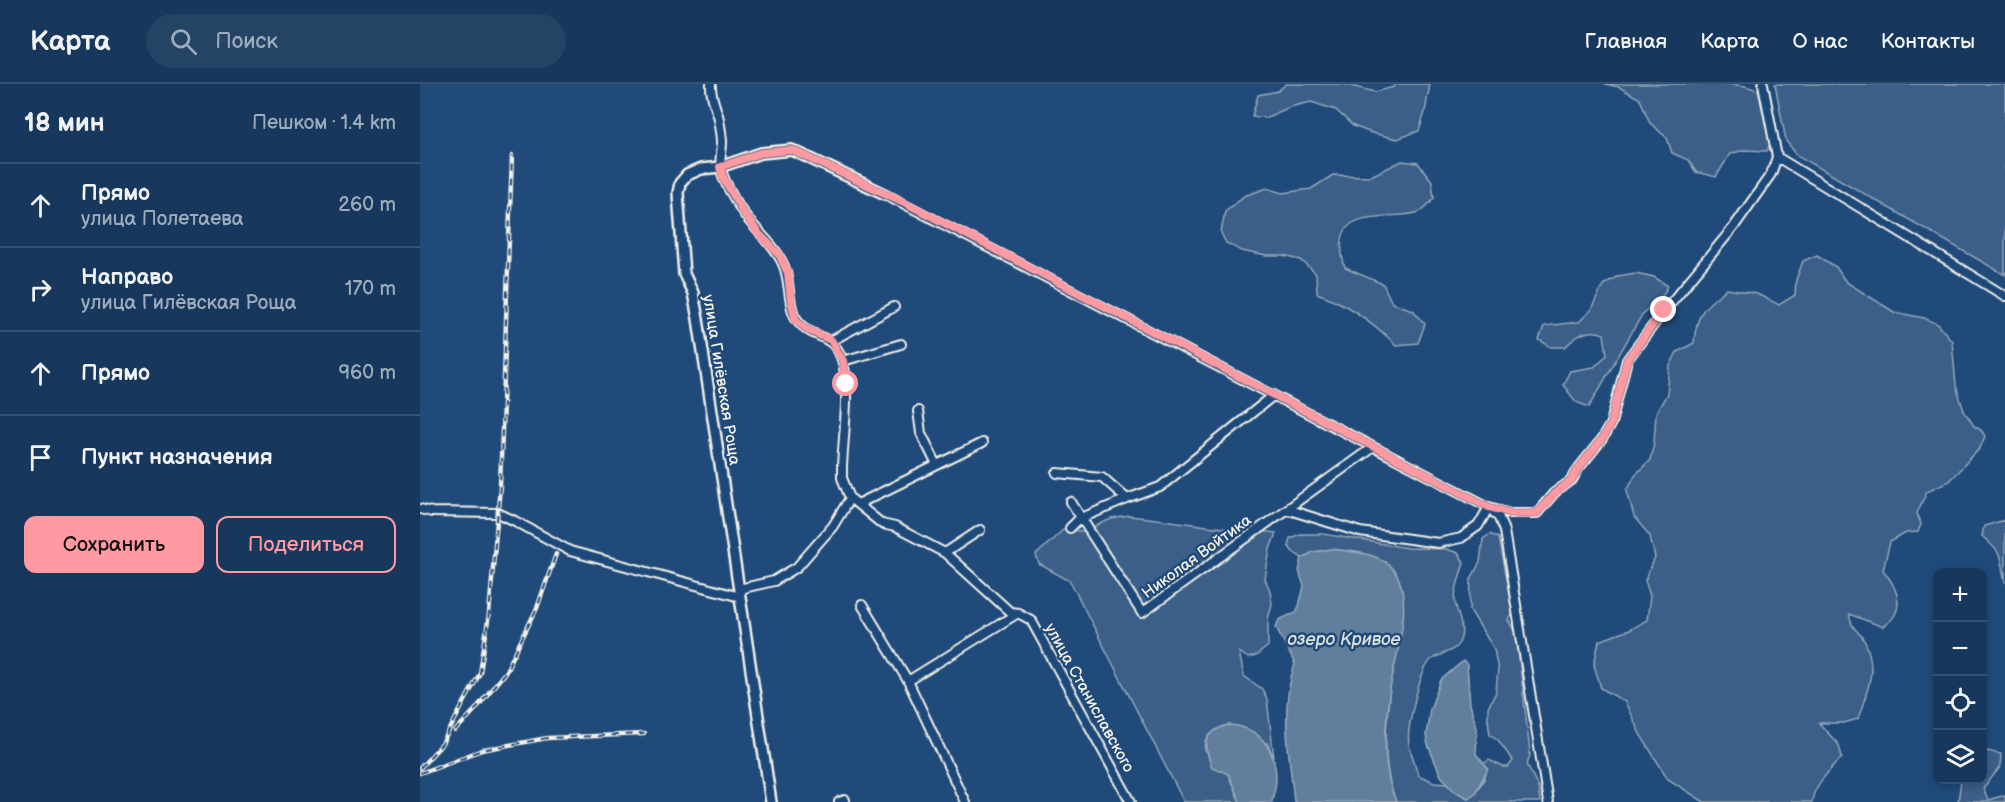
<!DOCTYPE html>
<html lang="ru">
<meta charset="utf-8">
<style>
:root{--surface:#17385c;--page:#244365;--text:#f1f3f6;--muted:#9eacbb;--line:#365272;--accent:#ff9aa2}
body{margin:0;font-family:"Balsamiq Sans",sans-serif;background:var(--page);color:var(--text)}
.controls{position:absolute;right:18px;bottom:18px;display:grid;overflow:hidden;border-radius:12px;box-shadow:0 3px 9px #0003}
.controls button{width:54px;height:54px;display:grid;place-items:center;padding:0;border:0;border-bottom:2px solid var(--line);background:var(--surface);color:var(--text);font:30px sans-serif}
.stop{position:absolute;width:18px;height:18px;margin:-14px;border:4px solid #ff9aa2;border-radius:50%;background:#fff}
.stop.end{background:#ff9aa2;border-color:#fff;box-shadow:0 2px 6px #0008}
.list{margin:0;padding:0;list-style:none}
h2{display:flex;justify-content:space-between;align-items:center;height:78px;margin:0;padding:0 24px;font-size:26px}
h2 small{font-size:20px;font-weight:400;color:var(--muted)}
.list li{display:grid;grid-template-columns:39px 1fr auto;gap:18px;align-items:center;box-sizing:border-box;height:84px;padding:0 24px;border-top:2px solid var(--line)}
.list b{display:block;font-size:22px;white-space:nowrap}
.list p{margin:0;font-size:20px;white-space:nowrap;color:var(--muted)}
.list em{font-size:20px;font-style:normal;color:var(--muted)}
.actions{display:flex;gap:12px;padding:18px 24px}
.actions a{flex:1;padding:14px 0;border:2px solid var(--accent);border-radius:12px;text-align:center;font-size:21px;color:var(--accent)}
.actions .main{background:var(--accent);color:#111}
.icon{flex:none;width:33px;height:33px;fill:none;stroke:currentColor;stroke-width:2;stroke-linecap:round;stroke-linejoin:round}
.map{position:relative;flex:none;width:1585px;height:718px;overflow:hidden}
header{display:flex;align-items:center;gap:36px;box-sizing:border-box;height:84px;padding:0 30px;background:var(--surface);border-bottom:2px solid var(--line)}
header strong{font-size:28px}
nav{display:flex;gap:33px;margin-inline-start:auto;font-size:21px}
.search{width:420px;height:54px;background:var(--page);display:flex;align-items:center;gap:15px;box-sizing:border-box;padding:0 21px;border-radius:33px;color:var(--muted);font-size:22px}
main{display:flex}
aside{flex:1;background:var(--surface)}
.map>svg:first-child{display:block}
.green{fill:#3a5f88;stroke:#97a8b8;stroke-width:1.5}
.water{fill:#627e9d;stroke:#9cacbb;stroke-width:1.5}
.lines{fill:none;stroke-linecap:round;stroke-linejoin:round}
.minor-casing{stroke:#f4f1e8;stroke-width:12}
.tertiary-casing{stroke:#f4f1e8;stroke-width:14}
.minor{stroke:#1f4a7a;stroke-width:8}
.tertiary{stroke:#1f4a7a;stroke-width:9}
.rail-casing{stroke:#f4f1e8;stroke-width:4.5}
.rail{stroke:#1f4a7a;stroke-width:2;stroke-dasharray:7;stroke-linecap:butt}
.route{stroke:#ff9aa2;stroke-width:8}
.labels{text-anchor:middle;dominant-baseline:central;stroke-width:5;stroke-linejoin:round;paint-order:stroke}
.street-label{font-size:16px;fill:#f4f1e8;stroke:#1f4a7a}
.water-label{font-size:18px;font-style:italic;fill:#dee0dd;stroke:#1f4a7a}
</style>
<header>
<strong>Карта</strong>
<div class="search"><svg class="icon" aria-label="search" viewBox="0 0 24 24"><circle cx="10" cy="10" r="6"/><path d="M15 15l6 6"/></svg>Поиск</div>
<nav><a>Главная</a><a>Карта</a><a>О нас</a><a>Контакты</a></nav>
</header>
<main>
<aside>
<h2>18 мин<small>Пешком · 1.4 km</small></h2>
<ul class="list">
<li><svg class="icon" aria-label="ahead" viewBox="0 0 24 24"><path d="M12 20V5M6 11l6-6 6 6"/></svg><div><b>Прямо</b><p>улица Полетаева</p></div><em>260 m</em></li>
<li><svg class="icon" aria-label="right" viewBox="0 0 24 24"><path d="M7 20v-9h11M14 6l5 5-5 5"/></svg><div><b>Направо</b><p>улица Гилёвская Роща</p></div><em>170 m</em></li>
<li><svg class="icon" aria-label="ahead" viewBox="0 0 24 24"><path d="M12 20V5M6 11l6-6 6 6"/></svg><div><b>Прямо</b></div><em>960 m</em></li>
<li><svg class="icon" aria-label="arrive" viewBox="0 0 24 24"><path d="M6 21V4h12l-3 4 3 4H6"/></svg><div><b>Пункт назначения</b></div></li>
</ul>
<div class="actions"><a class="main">Сохранить</a><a>Поделиться</a></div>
</aside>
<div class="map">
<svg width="1585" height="718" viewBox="0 0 1585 718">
<rect width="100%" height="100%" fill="#1f4a7a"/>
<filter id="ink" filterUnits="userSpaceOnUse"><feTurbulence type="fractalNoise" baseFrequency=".0167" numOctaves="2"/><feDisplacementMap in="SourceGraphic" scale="12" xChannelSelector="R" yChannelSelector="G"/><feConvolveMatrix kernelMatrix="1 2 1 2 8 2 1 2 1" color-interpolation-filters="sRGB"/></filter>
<g filter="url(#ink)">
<path class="green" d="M866 0H923L955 8 974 3 976 0H1010L1005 28 999 47 977 55 952 49 933 42 916 26 891 18 870 23 845 34 832 32 838 11 858 7Z
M1185 0H1307L1325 2 1338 6 1350 60 1347 67 1324 66 1310 70 1296 93 1276 88 1268 76 1252 69 1247 54 1230 39 1220 15 1199 3Z
M1355 0H1585V191L1377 71 1366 57Z
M982 77 998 79 1012 97 1014 114C1009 119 1003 128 996 129 959 137 907 121 925 184L963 200 972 219 993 226 1005 240 998 259 976 261C953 238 928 220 897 209L896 190 881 176 863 172H846L822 167 806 159 801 149 805 127 824 112 847 104 863 109 891 105 913 91 951 92Z
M1397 171 1416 183 1426 198 1474 228 1504 234 1518 240 1532 257 1536 302 1544 327 1554 342 1561 346 1565 352 1560 364 1529 397 1507 407 1497 429 1501 440 1498 448 1486 449 1470 458 1463 486C1473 498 1484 517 1474 532 1472 536 1466 540 1463 543L1429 530C1432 548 1438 544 1445 558 1458 586 1447 607 1438 635L1424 639H1399L1419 661 1422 673C1411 685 1393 702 1392 718H1284L1248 695 1220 650 1205 618 1181 604 1174 581 1179 557 1209 546 1227 536 1230 512 1225 496 1235 474 1230 452 1214 433 1207 406 1215 391 1230 376 1234 359 1236 329 1247 310 1250 282 1257 268 1274 259C1276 229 1284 222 1307 205L1337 210 1359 221 1375 211 1376 196 1383 177Z
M1216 189 1234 193 1248 202 1241 214 1223 229 1169 323 1156 318 1143 301 1150 287 1174 283 1187 271 1184 250C1168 244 1157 251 1145 263H1131L1119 256 1124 242 1159 238 1171 226 1183 201 1198 192Z
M709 432C738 435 766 439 795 443 815 446 836 446 856 449L850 465 845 495 850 507 852 520 848 535V562L836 572 828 574 819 568 824 592 842 605 847 615 854 674 847 659 791 650 786 657 785 667 808 690 820 718H764L650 497 619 480 616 471 645 444 663 448 691 435Z
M1585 436V499C1579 472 1585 472 1562 452L1564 442Z
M880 450H903L988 464 1026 465 1038 469 1044 478C1041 490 1036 501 1035 514 1035 528 1047 545 1039 559 1033 569 1019 569 1011 576 1000 586 986 645 989 660 991 671 996 681 998 691L1014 698 1028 699 1035 707 1048 714C1057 707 1067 695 1067 683L1063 680 1069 676 1083 683H1088L1093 677 1078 656 1070 650 1068 636V624L1076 608 1078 586 1074 565 1050 526 1051 495 1060 478 1063 455 1070 450 1078 454 1093 529 1089 536 1096 548 1109 659 1110 671 1107 680 1118 703 1120 718H976C961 684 966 640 970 605 976 559 1008 482 940 469 919 465 901 464 882 474L872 467 868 461 870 454Z
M1567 667 1581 670 1580 683 1563 705 1568 716 1585 711V718H1538L1541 696H1562L1563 671Z"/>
<path class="water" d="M912 465C934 468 961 468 975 488 995 518 975 572 970 605 965 640 961 684 976 718H874C870 670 859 627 875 580L856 543 859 536 876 528 879 522 884 502 879 487 882 474 893 468Z
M1043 577 1047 581 1050 620 1057 645 1056 670 1068 685 1055 709 1048 714 1035 707 1021 692 1008 661 1006 652 1010 625 1021 596Z
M808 641C839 642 856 665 856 695 856 703 853 710 852 718H820L808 690 792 683C783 662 783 648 808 641Z"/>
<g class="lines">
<defs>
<path id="minor" d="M291 0C290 12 296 23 299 35 300 42 302 51 302 58 302 67 299 77 301 85 304 100 316 117 324 130 336 147 355 161 363 180 371 196 367 224 378 237 394 257 415 248 423 279 430 307 423 354 422 384V394L430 414 462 440 475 443 525 469 590 528 598 529 611 536 711 718
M1357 73 1585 212
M465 110 1069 423 1090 429H1117L1134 409 1152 396 1158 385 1182 355 1191 339 1207 276 1244 227 1313 144 1351 90 1357 73 1343 0
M411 257 474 223
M423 277 481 260
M498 327 501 349 517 381
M637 389 682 393 707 415 740 403 854 311
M651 418 722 529 953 363
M438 420 562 359
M1070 424 1079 434 1084 447 1128 718
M0 425 12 428 78 429 95 437 150 467 320 513
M866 425 940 448 1018 459 1041 454 1058 442 1069 423
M650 444 659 435 707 415
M525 469 560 446
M319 505 354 497 377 483 413 442 430 414
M442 521 488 597 545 718
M488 597 598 529
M419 718 425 716"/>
<path id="tertiary" d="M351 718 278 235 273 209 264 190 258 109 260 99 267 91 281 85 300 83 341 69 372 66 465 110"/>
</defs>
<use href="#minor" class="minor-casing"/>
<use href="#tertiary" class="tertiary-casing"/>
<use href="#minor" class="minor"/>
<use href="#tertiary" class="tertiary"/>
<defs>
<path id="rail" d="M35 647 55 626 86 587 117 524 136 470
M0 684 22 660 60 589 69 530 80 402 92 72
M0 689 62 666 127 654 224 650"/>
</defs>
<use href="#rail" class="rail-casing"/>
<use href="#rail" class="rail"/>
</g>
</g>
<g class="lines" filter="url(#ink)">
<path class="route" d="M426 300 423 277 411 256 388 246 376 236 371 217 368 189 359 170 339 150 324 130 303 93 300 83 341 69 372 66 482 117 1069 423 1090 429H1117L1134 410 1152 396 1158 385 1182 355 1191 339 1207 276 1244 226"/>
</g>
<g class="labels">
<g class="street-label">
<text transform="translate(301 296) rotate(81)">улица Гилёвская Роща</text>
<text transform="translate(777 473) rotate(-36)">Николая Войтика</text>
<text transform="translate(669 614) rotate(61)">улица Станиславского</text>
</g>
<g class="water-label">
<text x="924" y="555">озеро Кривое</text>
</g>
</g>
</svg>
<div class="controls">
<button>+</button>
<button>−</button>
<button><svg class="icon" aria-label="locate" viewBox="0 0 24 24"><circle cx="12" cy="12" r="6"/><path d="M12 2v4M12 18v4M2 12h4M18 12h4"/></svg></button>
<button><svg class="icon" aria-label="layers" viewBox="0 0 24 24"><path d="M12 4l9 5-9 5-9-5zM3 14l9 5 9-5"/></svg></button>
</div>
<div class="stop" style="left:426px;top:300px"></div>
<div class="stop end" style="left:1244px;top:226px"></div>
</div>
</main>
